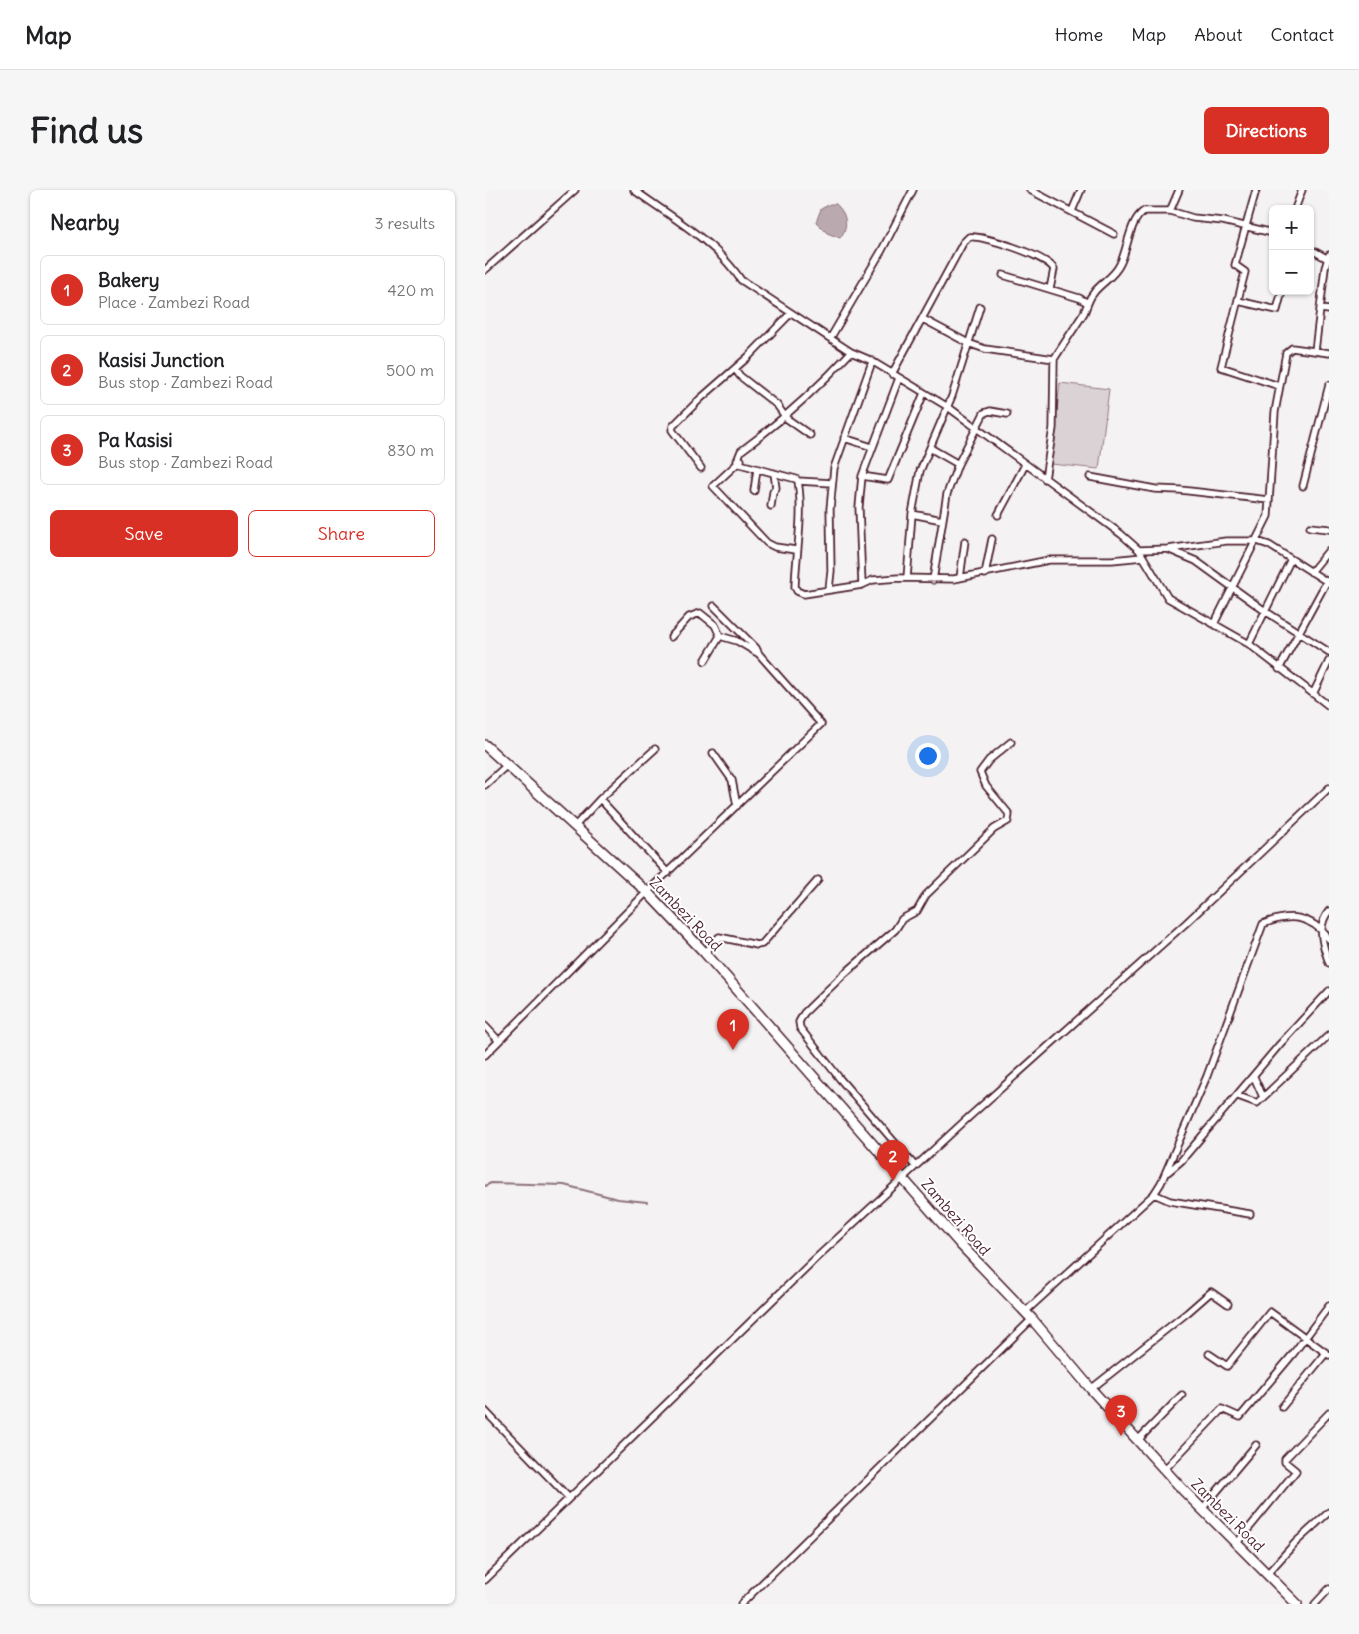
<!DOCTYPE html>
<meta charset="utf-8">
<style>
:root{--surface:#fff;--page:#f6f6f6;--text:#202124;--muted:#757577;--line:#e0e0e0;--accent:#d93025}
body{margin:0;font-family:Delius,sans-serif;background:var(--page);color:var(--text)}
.controls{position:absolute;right:15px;top:15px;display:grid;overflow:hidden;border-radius:8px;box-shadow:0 1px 4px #0004}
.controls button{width:45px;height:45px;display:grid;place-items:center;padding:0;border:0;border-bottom:1px solid var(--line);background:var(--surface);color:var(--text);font:25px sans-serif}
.you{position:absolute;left:442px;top:565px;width:18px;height:18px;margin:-12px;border:4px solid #fff;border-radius:50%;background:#1a73e8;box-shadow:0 0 0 8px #1a73e833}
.badge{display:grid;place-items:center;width:32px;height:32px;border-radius:50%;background:var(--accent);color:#fff;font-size:16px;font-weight:700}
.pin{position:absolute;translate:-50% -41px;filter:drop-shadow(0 1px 2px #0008)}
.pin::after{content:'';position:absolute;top:26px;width:18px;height:15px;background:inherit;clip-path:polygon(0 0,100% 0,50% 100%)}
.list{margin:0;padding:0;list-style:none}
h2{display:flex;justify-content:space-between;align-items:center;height:65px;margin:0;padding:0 20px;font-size:21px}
h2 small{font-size:16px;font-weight:400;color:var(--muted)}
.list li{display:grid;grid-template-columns:32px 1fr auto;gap:15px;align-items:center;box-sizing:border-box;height:70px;margin:0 10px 10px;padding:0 10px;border:1px solid var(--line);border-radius:8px}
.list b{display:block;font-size:19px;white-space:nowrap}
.list p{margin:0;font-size:16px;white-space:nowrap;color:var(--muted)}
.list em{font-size:16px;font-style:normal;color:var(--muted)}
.actions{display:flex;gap:10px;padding:15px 20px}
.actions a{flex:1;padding:11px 0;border:1px solid var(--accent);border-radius:8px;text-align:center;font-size:18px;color:var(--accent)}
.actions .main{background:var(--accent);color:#fff}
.map{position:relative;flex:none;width:844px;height:1414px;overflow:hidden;border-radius:8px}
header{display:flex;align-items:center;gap:30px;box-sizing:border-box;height:70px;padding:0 25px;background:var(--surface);border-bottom:1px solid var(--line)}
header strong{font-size:24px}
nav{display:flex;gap:28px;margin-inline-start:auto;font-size:18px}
.intro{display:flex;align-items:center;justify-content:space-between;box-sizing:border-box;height:120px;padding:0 30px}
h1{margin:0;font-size:35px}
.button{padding:12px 22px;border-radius:8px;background:var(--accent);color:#fff;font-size:18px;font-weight:700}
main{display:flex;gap:30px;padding:0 30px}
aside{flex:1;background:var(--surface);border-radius:8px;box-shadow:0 1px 4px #0004}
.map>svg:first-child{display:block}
.green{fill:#dbd2d5;stroke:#927880}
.water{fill:#baa9ae;stroke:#8d727a}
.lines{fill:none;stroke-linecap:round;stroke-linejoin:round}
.stream{stroke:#8d727a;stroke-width:2}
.street-casing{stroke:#4a1f2b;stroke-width:9}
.secondary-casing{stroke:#4a1f2b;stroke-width:12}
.street{stroke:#fff;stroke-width:5.5}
.secondary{stroke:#fff;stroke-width:9}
.labels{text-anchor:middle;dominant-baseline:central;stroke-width:4;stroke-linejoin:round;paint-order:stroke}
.street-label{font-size:15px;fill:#4a1f2b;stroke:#fff}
</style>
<header>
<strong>Map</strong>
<nav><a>Home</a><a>Map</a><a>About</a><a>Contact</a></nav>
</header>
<div class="intro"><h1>Find us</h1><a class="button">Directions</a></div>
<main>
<aside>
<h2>Nearby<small>3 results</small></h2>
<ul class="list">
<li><span class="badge">1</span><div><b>Bakery</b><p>Place · Zambezi Road</p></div><em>420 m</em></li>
<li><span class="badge">2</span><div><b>Kasisi Junction</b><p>Bus stop · Zambezi Road</p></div><em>500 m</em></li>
<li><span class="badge">3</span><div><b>Pa Kasisi</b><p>Bus stop · Zambezi Road</p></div><em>830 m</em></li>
</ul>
<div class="actions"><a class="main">Save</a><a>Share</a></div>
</aside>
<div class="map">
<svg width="844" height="1414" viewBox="0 0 844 1414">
<rect width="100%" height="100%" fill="#f4f2f2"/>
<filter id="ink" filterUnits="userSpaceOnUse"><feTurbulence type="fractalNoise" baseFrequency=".02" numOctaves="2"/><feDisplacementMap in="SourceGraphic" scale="10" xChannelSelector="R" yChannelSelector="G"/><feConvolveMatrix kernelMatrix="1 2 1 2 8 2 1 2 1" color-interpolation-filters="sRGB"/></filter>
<g filter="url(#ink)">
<path class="green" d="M575 193 624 199 614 279 566 274Z"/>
<path class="water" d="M345 14H351C362 24 364 37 355 48L342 43 331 32 336 19Z"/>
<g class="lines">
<path class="stream" d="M0 996 6 993 79 995 133 1009 162 1012"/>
<defs>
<path id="street" d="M149 0C186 27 230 51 256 90L366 162 385 170 463 217 636 344 654 360 683 408 764 454 844 516
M545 0 629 44
M771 0 750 75 760 82 736 177 794 196
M810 19 817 0
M587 21 596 0
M685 21 694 0
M825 59 843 69
M0 80 90 0
M518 85 594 108 603 113C609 95 628 90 635 74 643 59 644 31 659 21H685L708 28 738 31 788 43
M753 111 792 120 797 101
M836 119 844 120
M438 129 483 153 500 159 569 169
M346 147 397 60 428 0
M830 161 840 78 844 65
M250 179 255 186 292 215 301 228 325 245
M407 184 478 53 484 47C498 45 562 66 569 79L565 99
M359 248 387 257
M445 258 473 274
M256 270 228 296 282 353 290 357 311 360
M216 278 187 240 188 236 215 209 263 167 306 123
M377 286 403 290 439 203
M605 287 670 299 695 300 784 310
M560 289 568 238 569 169 599 123 603 113
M313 291C319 326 311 362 310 397L312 401 319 404 377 395 388 390 413 388 469 389 564 370H627L658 367
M347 293 313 291 311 289 255 274 256 270 252 271 256 261C298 230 330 201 366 162
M818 296 844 195
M269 301 272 279
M286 316 288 302 291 298 289 283
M427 324 457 330
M513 325 540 275
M825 337 844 339
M654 360 683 359 741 351H772L784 355 844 393
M685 360 711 371 780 421 844 462
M826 382 844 360
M500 384 507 349
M422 388 427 324 435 281 467 206 495 117
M475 388 480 351
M448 390 462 304 473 274 499 223 505 221 522 224
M377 395 374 317 377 286 414 188
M344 399 346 381 345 319 349 278 387 172
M729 434 783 326 790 222 801 163 807 158 844 163
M186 447 204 427 215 423 230 435 235 446 252 451 274 464
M764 454 806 369
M220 471 235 446
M794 479 842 391
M828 504 844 471
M228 563 247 590 252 616
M0 595 21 576
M115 609 183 683
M89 637 115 609 170 559
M844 721C831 736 838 756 844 773
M220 763 234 747 272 755 277 754 333 690
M0 836 14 851
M0 865 162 702 336 534 274 464 271 458 229 416
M769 887 778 907
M753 906 772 913 844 845
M430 976 355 889 315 838 314 832 319 823 358 785 410 740 417 729 432 721 441 705 509 639 523 631 524 624 501 596 495 582 504 570 526 552
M683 982 696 971 795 854 844 801
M669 1004 685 1011 765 1024
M540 1122 669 1004 676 993 722 886 778 734C805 723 826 725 844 749
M724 1164 742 1176 785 1122 844 1165
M606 1199 702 1123 726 1102 743 1114
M797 1217 841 1163
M0 1221 84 1308
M653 1250 697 1205
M679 1280 737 1219 755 1227 808 1164 844 1116
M717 1319 771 1255
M751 1354 811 1281 800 1272V1269L844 1223
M782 1384 811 1352 844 1322
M0 1390 330 1069 484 927 701 733 844 598
M256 1414 547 1129
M830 1414 844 1399"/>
<path id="secondary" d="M0 555 162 702 220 763 477 1056 547 1129 606 1199 698 1300 812 1414"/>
</defs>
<use href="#street" class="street-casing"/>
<use href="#secondary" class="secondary-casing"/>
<use href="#street" class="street"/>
<use href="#secondary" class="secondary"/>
</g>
</g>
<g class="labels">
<g class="street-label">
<text transform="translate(201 724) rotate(46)">Zambezi Road</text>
<text transform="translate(471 1027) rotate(49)">Zambezi Road</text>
<text transform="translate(743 1325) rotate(45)">Zambezi Road</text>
</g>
</g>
</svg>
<div class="controls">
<button>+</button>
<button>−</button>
</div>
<div class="you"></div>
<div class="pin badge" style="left:248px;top:860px">1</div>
<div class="pin badge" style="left:408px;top:991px">2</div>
<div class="pin badge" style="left:636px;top:1246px">3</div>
</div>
</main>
